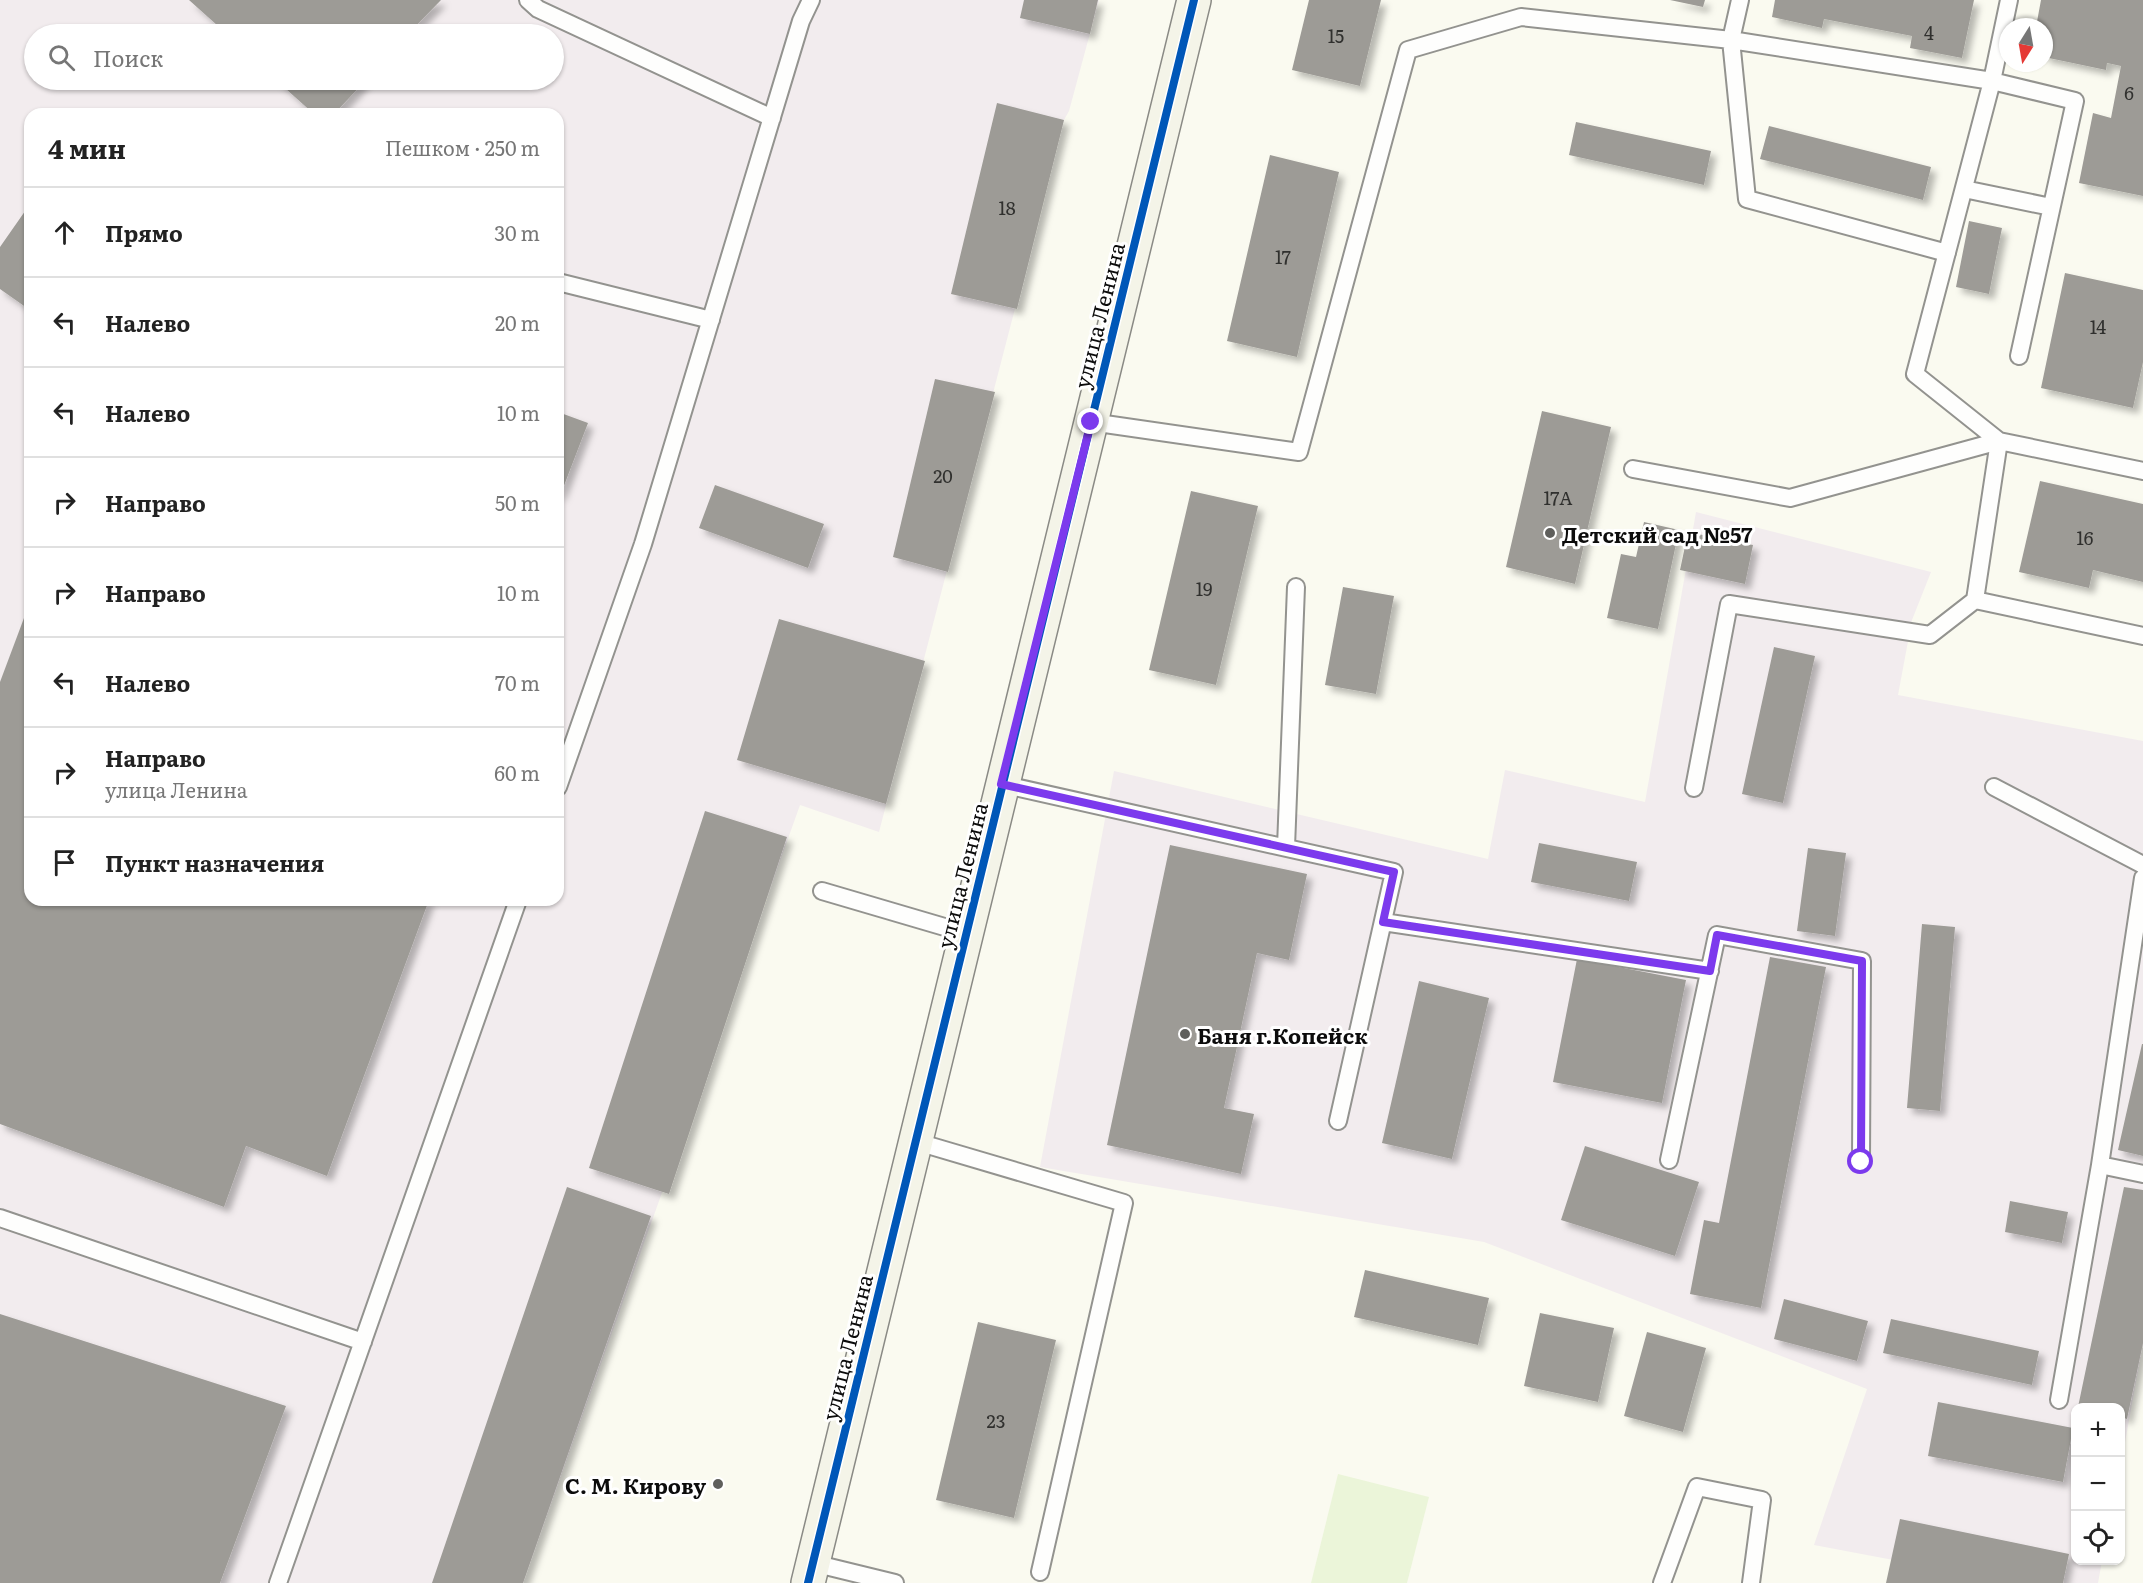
<!DOCTYPE html>
<html lang="ru">
<meta charset="utf-8">
<style>
:root{--surface:#fff;--page:#f6f6f6;--text:#222;--muted:#767676;--line:#e0e0e0}
body{margin:0;font-family:Literata,serif;background:var(--page);color:var(--text)}
.controls{position:absolute;right:18px;bottom:18px;display:grid;overflow:hidden;border-radius:12px;box-shadow:0 2px 4px #0004}
.controls button{width:54px;height:54px;display:grid;place-items:center;padding:0;border:0;border-bottom:2px solid var(--line);background:var(--surface);color:var(--text);font:30px sans-serif}
.compass{position:absolute;left:1999px;top:18px;width:54px;height:54px;border-radius:50%;background:var(--surface);box-shadow:0 2px 4px #0004;rotate:191deg}
.stop{position:absolute;width:18px;height:18px;margin:-14px;border:4px solid #7c3aed;border-radius:50%;background:#fff}
.stop.end{background:#7c3aed;border-color:#fff;box-shadow:0 2px 6px #0008}
.list{margin:0;padding:0;list-style:none}
h2{display:flex;justify-content:space-between;align-items:center;height:78px;margin:0;padding:0 24px;font-size:26px}
h2 small{font-size:20px;font-weight:400;color:var(--muted)}
.list li{display:grid;grid-template-columns:39px 1fr auto;gap:18px;align-items:center;box-sizing:border-box;height:90px;padding:0 24px;border-top:2px solid var(--line)}
.list b{display:block;font-size:22px;white-space:nowrap}
.list p{margin:0;font-size:20px;white-space:nowrap;color:var(--muted)}
.list em{font-size:20px;font-style:normal;color:var(--muted)}
.icon{flex:none;width:33px;height:33px;fill:none;stroke:currentColor;stroke-width:2;stroke-linecap:round;stroke-linejoin:round}
.map{position:relative;flex:none;width:2143px;height:1583px;overflow:hidden}
.search{position:absolute;background:var(--surface);box-shadow:0 2px 4px #0004;left:24px;top:24px;width:540px;height:66px;display:flex;align-items:center;gap:15px;box-sizing:border-box;padding:0 21px;border-radius:33px;color:var(--muted);font-size:22px}
.panel{position:absolute;background:var(--surface);box-shadow:0 2px 4px #0004;left:24px;top:108px;width:540px;height:798px;border-radius:18px}
.map>svg:first-child{display:block}
.industrial{fill:#f2ecee;fill-rule:evenodd}
.pitch{fill:#ebf5d9}
.building{fill:#9d9b96;filter:url(#shadow)}
.lines{fill:none;stroke-linecap:round;stroke-linejoin:round}
.lane-casing{stroke:#93938f;stroke-width:20}
.secondary-casing{stroke:#8a8a85;stroke-width:36}
.lane{stroke:#fefefd;stroke-width:16}
.secondary{stroke:#f4f4e8;stroke-width:33}
.cycleway-casing{stroke:#fff;stroke-width:11}
.cycleway{stroke:#0057b8;stroke-width:8}
.route{stroke:#7c3aed;stroke-width:8}
.poi-dot{fill:#5f5f5c;stroke:#fff;stroke-width:2}
.labels{text-anchor:middle;dominant-baseline:central;stroke-width:6;stroke-linejoin:round;paint-order:stroke}
.number-label{font-size:18px;fill:#30302e}
.street-label{font-size:21px;fill:#0c0c0c;stroke:#fff}
.poi-label{font-size:21px;font-weight:bold;fill:#0c0c0c;stroke:#fff;text-anchor:start}
</style>
<div class="map">
<svg width="2143" height="1583" viewBox="0 0 2143 1583">
<defs>
<filter id="shadow"><feDropShadow dx="5.5" dy="5.5" stdDeviation="3" flood-color="#0004"/></filter>
</defs>
<rect width="100%" height="100%" fill="#fafaf0"/>
<path class="industrial" d="M0 0H1099L1069 111 1064 120 879 832 800 805 523 1583H0ZM34 34H554V80H34ZM30 114H558V900H30Z
M1696 512 1931 572 1912 620 1898 695 2143 741V1344L2121 1464 2120 1408H2076V1560L2102 1561 2098 1583H2015L1814 1545 1867 1389 1484 1242 1040 1167 1114 771 1488 859 1505 770 1645 802Z"/>
<path class="pitch" d="M1338 1474 1429 1497 1407 1583H1311Z"/>
<path class="building" d="M189 0H441L408 34H227Z
M1024 0H1098L1090 34 1020 18Z
M1309 0H1381L1360 86 1292 70Z
M1670 0H1705L1703 7Z
M1775 0H1974L1962 58 1910 48 1912 36 1824 19 1822 28 1772 17Z
M2041 0H2143V196L2079 183 2093 113 2111 118 2121 66 2107 63 2106 70 2044 57V27H2036Z
M276 80H366L334 114H314Z
M997 103 1064 120 1017 309 951 294Z
M1576 122 1711 151 1704 185 1569 155Z
M1769 126 1931 167 1923 200 1760 159Z
M1270 155 1339 172 1297 357 1227 341Z
M30 204V304L27 308 0 289V247Z
M1969 221 2002 228 1989 294 1956 287Z
M2065 273 2143 290V362L2133 408 2041 388Z
M935 379 995 392 948 572 893 557Z
M1542 411 1611 427 1575 584 1506 567Z
M558 412 588 423 560 496 558 495Z
M2040 481 2143 504V582L2093 570 2089 588 2019 572Z
M715 485 824 524 808 568 699 528Z
M1191 491 1258 506 1216 685 1149 670Z
M1644 522 1679 530 1658 629 1607 618 1621 554 1636 557Z
M1688 532 1753 545 1745 584 1680 570Z
M1343 587 1394 596 1376 694 1325 685Z
M30 602V900H429L327 1176 246 1146 224 1207 0 1124V682Z
M779 619 925 661 886 804 737 760Z
M1774 647 1815 656 1783 803 1742 794Z
M705 811 787 837 669 1194 589 1168Z
M1539 843 1637 862 1629 901 1531 882Z
M1170 845 1307 874 1289 960 1257 953 1224 1108 1254 1114 1241 1174 1107 1145Z
M1808 848 1846 853 1835 936 1797 931Z
M1922 924 1955 927 1940 1111 1907 1108Z
M1770 957 1826 967 1761 1308 1690 1294 1704 1220 1719 1223Z
M1577 959 1686 980 1662 1103 1553 1082Z
M1419 981 1489 998 1452 1159 1382 1143Z
M2142 1044H2143V1156L2118 1150Z
M1585 1146 1699 1182 1675 1256 1561 1220Z
M567 1187 651 1216 523 1583H432Z
M2124 1187 2143 1190V1343L2127 1419 2121 1417V1407H2078Z
M2010 1201 2068 1212 2062 1243 2005 1232Z
M1365 1270 1489 1298 1478 1345 1354 1317Z
M1784 1299 1868 1321 1857 1361 1774 1339Z
M1540 1313 1614 1328 1598 1402 1524 1386Z
M0 1314 286 1406 220 1583H0Z
M1891 1319 2039 1351 2032 1385 1883 1353Z
M978 1322 1056 1340 1014 1518 936 1500Z
M1647 1332 1706 1348 1683 1432 1624 1416Z
M1938 1402 2073 1428 2063 1482 1928 1456Z
M1900 1519 2069 1554 2063 1583H1886Z"/>
<g class="lines">
<defs>
<path id="lane" d="M528 0 538 9 772 118
M1740 0 1731 40 1747 199 1947 253
M2009 0 1992 81 1915 374 1999 441 1975 600 2143 636
M1964 189 2051 207
M558 282 711 320
M1091 422 1299 452 1408 50 1521 17 1731 40 1992 81 2075 101 2019 356
M1633 469 1790 498 1999 441 2143 471
M1001 784 1394 872 1338 1121
M558 787 643 544 801 21 811 0
M1994 787 2143 865
M1694 788 1729 604 1930 635 1975 600
M1286 847 1296 587
M822 891 965 933
M1383 922 1710 971
M914 1141 1124 1203 1040 1572
M1669 1160 1717 935 1862 961 1861 1162
M2100 1165 2143 1174
M0 1218 363 1342
M2059 1400 2100 1165 2143 878
M813 1563 895 1583
M278 1583 518 900
M1662 1583 1697 1487 1762 1500 1751 1583"/>
<path id="secondary" d="M808 1583 1194 0"/>
</defs>
<use href="#lane" class="lane-casing"/>
<use href="#secondary" class="secondary-casing"/>
<use href="#lane" class="lane"/>
<use href="#secondary" class="secondary"/>
<defs>
<path id="cycleway" d="M808 1583 1194 0"/>
</defs>
<use href="#cycleway" class="cycleway-casing"/>
<use href="#cycleway" class="cycleway"/>
</g>
<g class="lines">
<path class="route" d="M1091 422 1001 784 1394 872 1383 922 1710 971 1717 935 1862 961 1861 1162"/>
</g>
<g class="poi-dot">
<circle cx="1550" cy="533" r="6"/>
<circle cx="1185" cy="1034" r="6"/>
<circle cx="718" cy="1484" r="6"/>
</g>
<g class="labels">
<g class="number-label">
<text x="1929" y="32">4</text>
<text x="1336" y="35">15</text>
<text x="2129" y="92">6</text>
<text x="1007" y="207">18</text>
<text x="1283" y="256">17</text>
<text x="2098" y="326">14</text>
<text x="943" y="475">20</text>
<text x="1558" y="497">17А</text>
<text x="2085" y="537">16</text>
<text x="1204" y="588">19</text>
<text x="996" y="1420">23</text>
</g>
<g class="street-label">
<text transform="translate(1098 315) rotate(-76)">улица Ленина</text>
<text transform="translate(961 875) rotate(-76)">улица Ленина</text>
<text transform="translate(846 1347) rotate(-76)">улица Ленина</text>
</g>
<g class="poi-label">
<text x="1562" y="533">Детский сад №57</text>
<text x="1197" y="1034">Баня г.Копейск</text>
<text x="706" y="1484" text-anchor="end">С. М. Кирову</text>
</g>
</g>
</svg>
<div class="controls">
<button>+</button>
<button>−</button>
<button><svg class="icon" aria-label="locate" viewBox="0 0 24 24"><circle cx="12" cy="12" r="6"/><path d="M12 2v4M12 18v4M2 12h4M18 12h4"/></svg></button>
</div>
<svg class="compass" viewBox="-18 -18 36 36"><path d="M0-13l5 13h-10z" fill="#e53935"/><path d="M0 13l5-13h-10z" fill="#767676"/></svg>
<div class="stop" style="left:1861px;top:1162px"></div>
<div class="stop end" style="left:1091px;top:422px"></div>
<div class="search"><svg class="icon" aria-label="search" viewBox="0 0 24 24"><circle cx="10" cy="10" r="6"/><path d="M15 15l6 6"/></svg>Поиск</div>
<section class="panel">
<h2>4 мин<small>Пешком · 250 m</small></h2>
<ul class="list">
<li><svg class="icon" aria-label="ahead" viewBox="0 0 24 24"><path d="M12 20V5M6 11l6-6 6 6"/></svg><div><b>Прямо</b></div><em>30 m</em></li>
<li><svg class="icon" aria-label="left" viewBox="0 0 24 24"><path d="M17 20v-9H6M10 6l-5 5 5 5"/></svg><div><b>Налево</b></div><em>20 m</em></li>
<li><svg class="icon" aria-label="left" viewBox="0 0 24 24"><path d="M17 20v-9H6M10 6l-5 5 5 5"/></svg><div><b>Налево</b></div><em>10 m</em></li>
<li><svg class="icon" aria-label="right" viewBox="0 0 24 24"><path d="M7 20v-9h11M14 6l5 5-5 5"/></svg><div><b>Направо</b></div><em>50 m</em></li>
<li><svg class="icon" aria-label="right" viewBox="0 0 24 24"><path d="M7 20v-9h11M14 6l5 5-5 5"/></svg><div><b>Направо</b></div><em>10 m</em></li>
<li><svg class="icon" aria-label="left" viewBox="0 0 24 24"><path d="M17 20v-9H6M10 6l-5 5 5 5"/></svg><div><b>Налево</b></div><em>70 m</em></li>
<li><svg class="icon" aria-label="right" viewBox="0 0 24 24"><path d="M7 20v-9h11M14 6l5 5-5 5"/></svg><div><b>Направо</b><p>улица Ленина</p></div><em>60 m</em></li>
<li><svg class="icon" aria-label="arrive" viewBox="0 0 24 24"><path d="M6 21V4h12l-3 4 3 4H6"/></svg><div><b>Пункт назначения</b></div></li>
</ul>
</section>
</div>
